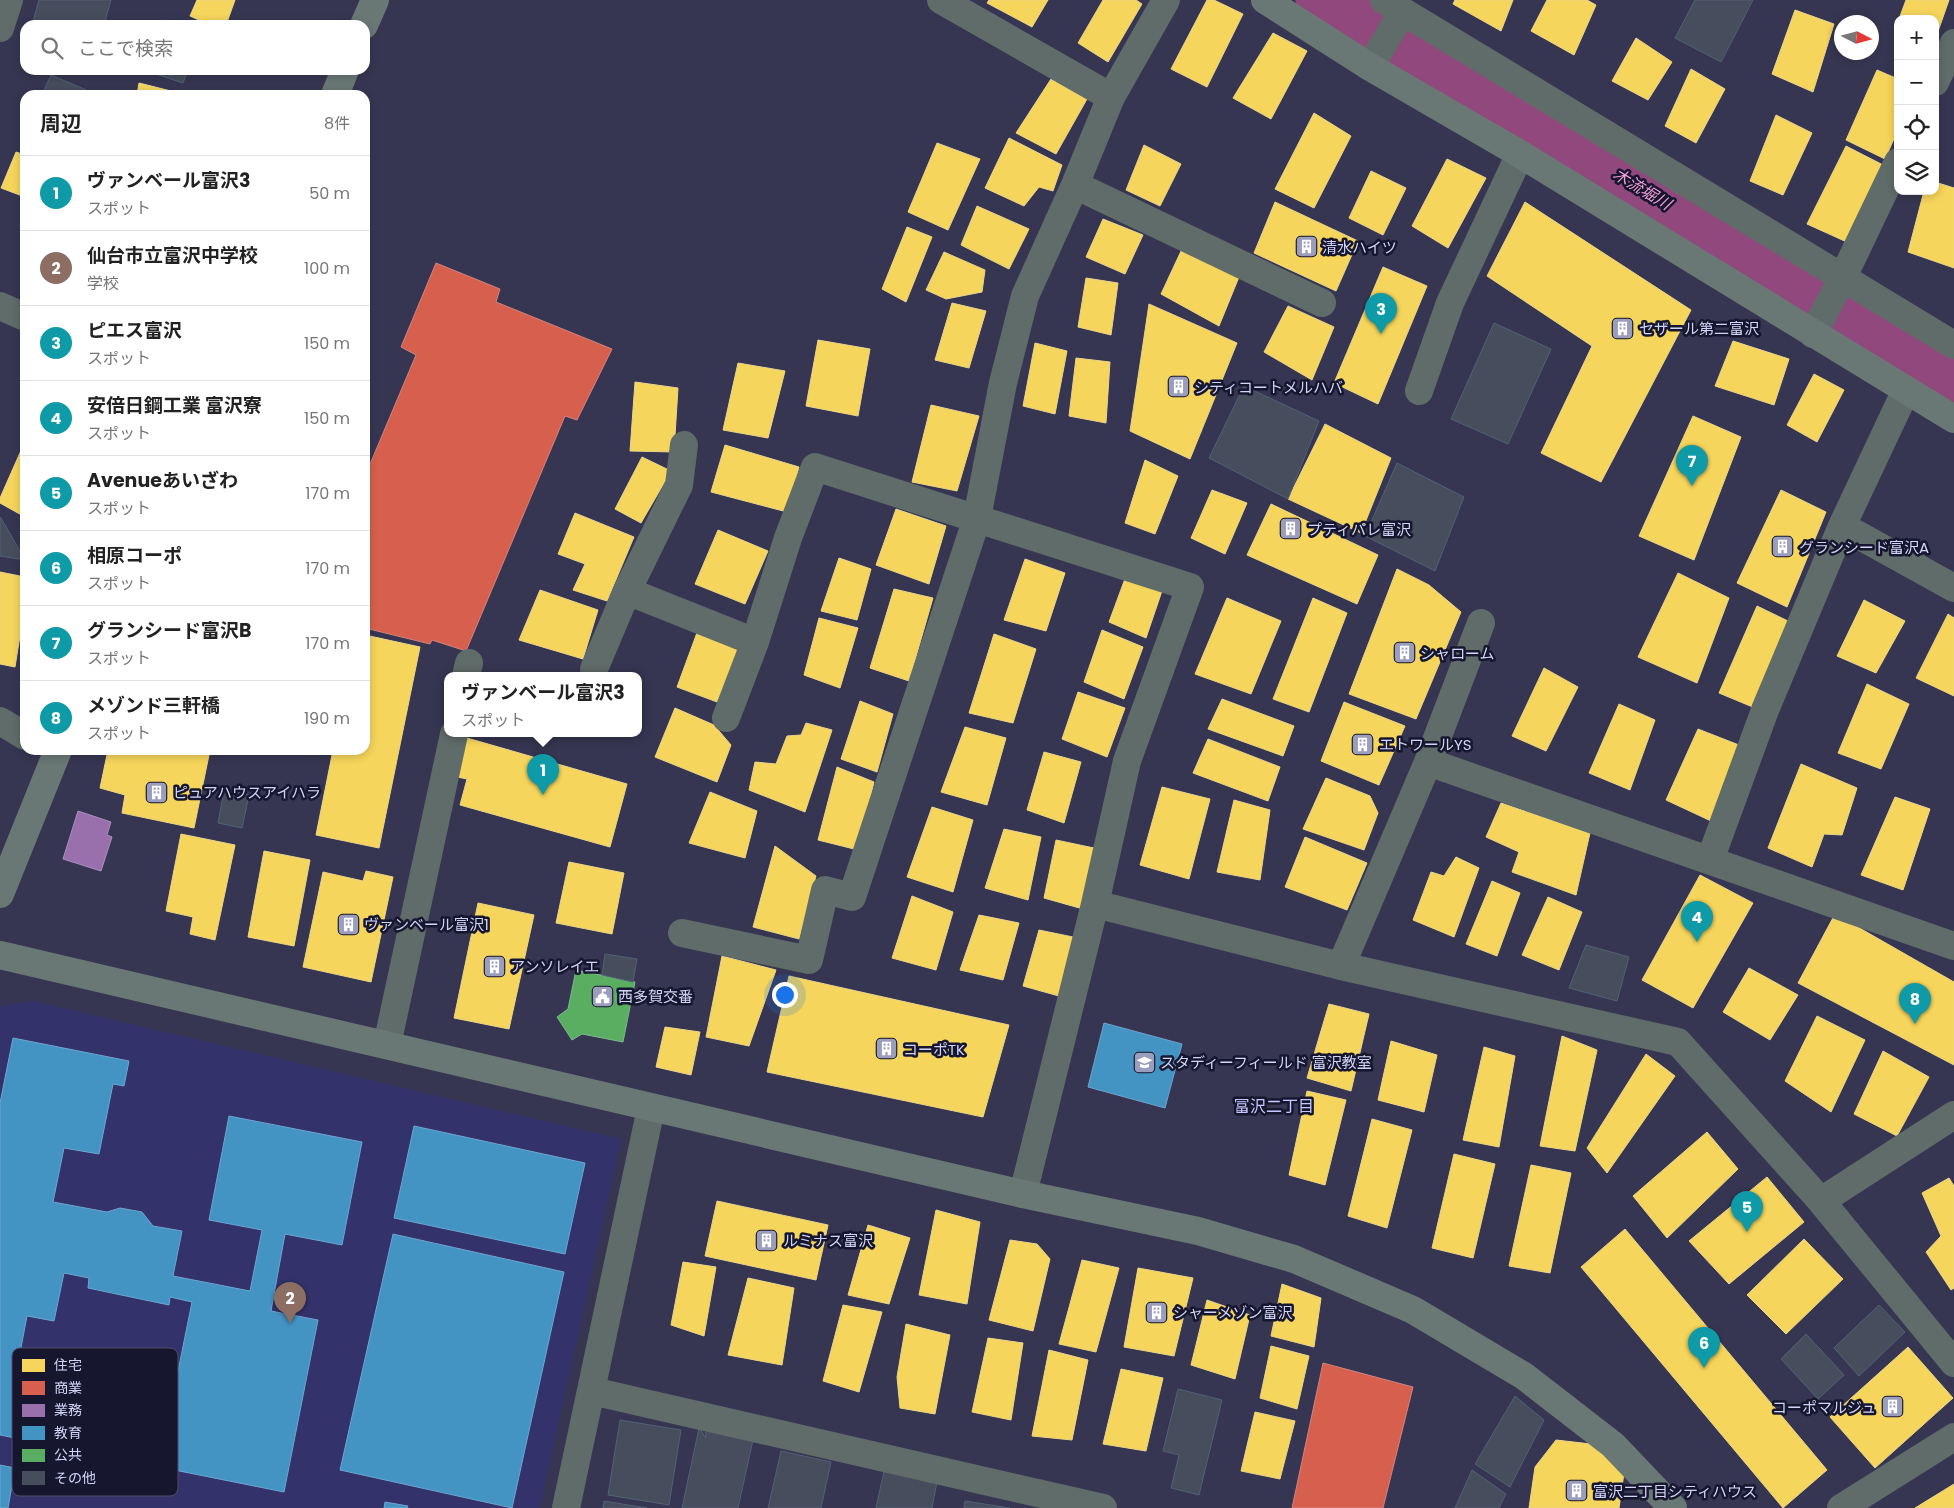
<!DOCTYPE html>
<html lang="ja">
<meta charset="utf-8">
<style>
:root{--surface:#fff;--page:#f6f6f6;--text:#222;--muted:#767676;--line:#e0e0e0;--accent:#0b8043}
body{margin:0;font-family:Poppins,"Noto Sans JP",sans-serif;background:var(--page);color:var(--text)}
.controls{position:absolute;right:15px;top:15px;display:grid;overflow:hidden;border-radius:10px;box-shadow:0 2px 8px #0003}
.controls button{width:45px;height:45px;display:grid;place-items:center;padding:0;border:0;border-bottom:1px solid var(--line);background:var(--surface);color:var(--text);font:25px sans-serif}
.compass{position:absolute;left:1834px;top:15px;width:45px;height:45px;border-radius:50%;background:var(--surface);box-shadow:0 2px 8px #0003;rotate:96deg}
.you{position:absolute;left:784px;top:994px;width:18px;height:18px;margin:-12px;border:4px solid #fff;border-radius:50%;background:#1a73e8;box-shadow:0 0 0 8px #1a73e833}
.badge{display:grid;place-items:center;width:32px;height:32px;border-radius:50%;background:var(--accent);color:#fff;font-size:16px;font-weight:700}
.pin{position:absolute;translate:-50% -41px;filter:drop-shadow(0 1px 2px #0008)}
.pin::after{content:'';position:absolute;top:26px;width:18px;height:15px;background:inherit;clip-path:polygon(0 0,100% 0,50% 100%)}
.popup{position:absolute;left:444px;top:672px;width:198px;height:65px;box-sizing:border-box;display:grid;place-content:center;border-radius:10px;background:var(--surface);filter:drop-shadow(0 1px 4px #0005);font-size:16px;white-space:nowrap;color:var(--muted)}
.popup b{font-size:19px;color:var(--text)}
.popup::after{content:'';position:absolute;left:50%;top:100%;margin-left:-10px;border:10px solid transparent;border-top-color:var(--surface)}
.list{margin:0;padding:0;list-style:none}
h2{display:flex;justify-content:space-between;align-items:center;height:65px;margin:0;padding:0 20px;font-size:21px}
h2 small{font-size:16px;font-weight:400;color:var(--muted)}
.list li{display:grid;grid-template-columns:32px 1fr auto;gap:15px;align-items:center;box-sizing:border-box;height:75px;padding:0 20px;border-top:1px solid var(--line)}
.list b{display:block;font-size:19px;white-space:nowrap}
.list p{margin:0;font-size:16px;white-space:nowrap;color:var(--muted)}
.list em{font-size:16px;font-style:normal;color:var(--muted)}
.icon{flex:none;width:28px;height:28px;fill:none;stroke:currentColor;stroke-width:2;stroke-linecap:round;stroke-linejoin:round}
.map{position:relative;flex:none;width:1954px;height:1508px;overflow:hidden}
.search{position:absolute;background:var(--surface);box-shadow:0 2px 8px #0003;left:20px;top:20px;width:350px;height:55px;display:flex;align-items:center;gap:12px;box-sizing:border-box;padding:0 18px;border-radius:15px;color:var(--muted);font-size:19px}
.panel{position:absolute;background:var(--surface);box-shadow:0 2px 8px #0003;left:20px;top:90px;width:350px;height:665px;border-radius:15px}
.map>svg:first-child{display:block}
.built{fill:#33326a}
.homes{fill:#f6d55c;stroke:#ebd58a}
.shops{fill:#d6604d;stroke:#d48380}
.offices{fill:#9970ab;stroke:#aa8ec2}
.schools{fill:#4393c3;stroke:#6ea6d2;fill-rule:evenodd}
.public{fill:#5aae61;stroke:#7eb98e}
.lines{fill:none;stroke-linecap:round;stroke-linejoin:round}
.river{stroke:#91497d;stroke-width:71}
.building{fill:#464d5d;stroke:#516276}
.street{stroke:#606c6a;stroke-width:28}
.secondary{stroke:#6a7875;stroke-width:28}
.labels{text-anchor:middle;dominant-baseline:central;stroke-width:5;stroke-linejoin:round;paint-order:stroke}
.poi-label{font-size:15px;fill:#d1d4f6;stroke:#16162e;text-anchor:start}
.water-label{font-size:16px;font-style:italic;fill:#f69fd8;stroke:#16162e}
.neighbourhood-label{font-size:16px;fill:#c4c8fe;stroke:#16162e}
.key{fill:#16162e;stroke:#4e4f6a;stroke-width:1}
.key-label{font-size:14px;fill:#d1d4f6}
</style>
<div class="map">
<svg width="1954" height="1508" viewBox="0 0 1954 1508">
<rect width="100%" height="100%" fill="#363652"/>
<path class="built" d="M33 1001 621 1139 540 1508H0V1009L1 1006Z"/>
<path class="homes" d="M197 0H235L226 25H210L190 16Z
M989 0H1048L1032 27 987 3Z
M1103 0H1136L1142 4 1108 62 1078 43Z
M1207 0H1214L1243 14 1207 87 1171 69Z
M1455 0H1513L1501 31 1453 4Z
M1547 0H1587L1596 5 1574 55 1531 31Z
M1906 0H1949L1935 40V19H1899Z
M1795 10 1834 24 1813 92 1772 74Z
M1273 33 1307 51 1271 119 1233 98Z
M1636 38 1672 62 1648 100 1612 81Z
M1691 69 1725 89 1696 143 1665 126Z
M1877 70 1898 79V130L1885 159 1846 140Z
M1051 79 1087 99 1056 154 1016 133Z
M139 83 175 92V95H137Z
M1314 113 1351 136 1314 208 1275 189Z
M1776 115 1812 133 1783 195 1750 181Z
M1009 138 1062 165 1053 191 1039 187 1024 206 985 188Z
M937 143 980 159 948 230 908 212Z
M1144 145 1181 164 1160 206 1126 190Z
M1846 146 1885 166 1849 243 1807 224Z
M16 152 25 155V197L1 188Z
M1447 159 1486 178 1448 248 1412 226Z
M1371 171 1406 188 1383 235 1349 218Z
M1935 182 1954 188V268L1908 252 1924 191H1935Z
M1275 202 1358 241 1336 291 1254 253Z
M1525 202 1691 310 1601 482 1541 453 1592 346 1487 276Z
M977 206 1029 229 1009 269 961 245Z
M1103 219 1143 235 1125 274 1086 257Z
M907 227 932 237 906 302 882 289Z
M1182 249 1239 277 1219 326 1161 294Z
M944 252 985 270 982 292 946 299 926 290Z
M1383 267 1427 286 1378 404 1334 383Z
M1086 278 1118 283 1111 335 1078 327Z
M952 303 986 311 969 368 935 360Z
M1149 304 1237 343 1190 459 1130 431Z
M1288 306 1334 327 1312 380 1264 352Z
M818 340 870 349 858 416 806 406Z
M1733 341 1789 359 1774 405 1715 386Z
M1035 343 1067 351 1055 414 1023 406Z
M1076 358 1110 362 1106 423 1069 416Z
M738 363 785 371 768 438 723 430Z
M1814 374 1844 390 1817 442 1787 425Z
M635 382 678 388 674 452 630 451Z
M931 405 979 416 957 491 912 482Z
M1693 416 1741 437 1694 560 1639 536Z
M1325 424 1391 458 1361 533 1288 499Z
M725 445 799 467 787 512 711 492Z
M23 446 25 447V517L0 503V498Z
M642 457 671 471 641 523 615 509Z
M1145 460 1178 476 1155 534 1125 523Z
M1212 490 1247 503 1225 554 1191 538Z
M1781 490 1826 512 1787 607 1737 583Z
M1271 504 1378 555 1357 604 1247 555Z
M896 509 946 526 929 584 876 565Z
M575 513 634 537 607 601 573 590 585 564 558 554Z
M718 530 768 551 745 604 695 584Z
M839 558 871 569 857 620 821 611Z
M1025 559 1065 573 1046 631 1004 620Z
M1397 569 1429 585 1461 612 1416 719 1349 694Z
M0 572 25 577V605L15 667 0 664Z
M1678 573 1729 598 1697 683 1638 657Z
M1126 576 1163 588 1146 638 1109 622Z
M894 589 933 598 909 681 870 668Z
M540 590 598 610 583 659 519 640Z
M1227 598 1281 621 1251 694 1195 674Z
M1313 598 1347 613 1309 712 1273 699Z
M1864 600 1905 621 1876 673 1837 656Z
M1757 606 1788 621 1755 708 1719 693Z
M1948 614 1954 618V696L1916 678Z
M819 618 858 628 840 688 804 675Z
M698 630 739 648 717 702 677 687Z
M1102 630 1143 647 1124 699 1084 682Z
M994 634 1036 649 1013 723 969 713Z
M365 635 420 647 379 848 316 835 333 750H365Z
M1544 668 1578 687 1546 751 1512 736Z
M1867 684 1909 704 1881 769 1838 753Z
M1078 692 1125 708 1107 757 1062 739Z
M1222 699 1294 726 1283 756 1208 729Z
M860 701 893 714 877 772 841 759Z
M1344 702 1405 726 1379 785 1321 761Z
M1619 704 1655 720 1630 790 1589 773Z
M675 708 714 725 731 745 717 782 655 757Z
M806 723 832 730 805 812 749 790 755 762 776 764 787 736 801 735Z
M965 727 1006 738 987 805 941 792Z
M1698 729 1739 745 1711 821 1666 800Z
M467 738 627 784 610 847 460 805 467 779 457 777Z
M1208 739 1280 767 1268 801 1193 773Z
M108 750H186L209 755 194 828 122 813 125 795 100 788Z
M1044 752 1081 762 1064 823 1027 810Z
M1801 764 1857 788 1842 835 1824 834 1812 867 1768 848Z
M837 767 874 782 858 850 818 840Z
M1326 778 1370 796 1378 813 1364 850 1303 829Z
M1162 787 1210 799 1189 879 1140 865Z
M710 792 757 811 745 858 689 843Z
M1895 797 1930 809 1903 890 1861 875Z
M1234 800 1270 810 1260 880 1217 872Z
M1501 803 1590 833 1576 895 1512 872 1519 852 1486 837Z
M932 807 973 820 953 892 907 877Z
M1004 829 1041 837 1028 900 985 888Z
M181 834 235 845 215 940 190 934 193 917 166 911Z
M1305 837 1367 863 1347 910 1285 887Z
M1056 840 1094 848 1083 909 1044 898Z
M775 846 816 876 799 939 753 927Z
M264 851 310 860 294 946 248 937Z
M1456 857 1479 868 1454 937 1413 920 1431 872 1444 876Z
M569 862 624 873 612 934 556 923Z
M366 871 393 877 371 982 303 967 323 872 363 881Z
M1700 875 1753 903 1693 1008 1642 980Z
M1492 881 1520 893 1497 956 1466 944Z
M912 896 953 912 936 970 892 958Z
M1548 897 1582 912 1559 970 1522 955Z
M478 903 534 915 509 1029 454 1018Z
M1835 914 1954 982V1065L1798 983Z
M979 915 1019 923 1003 980 960 970Z
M1039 930 1073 937 1059 996 1023 986Z
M722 956 776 970 749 1046 706 1037Z
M1749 968 1798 995 1770 1040 1723 1012Z
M789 976 1009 1025 983 1117 767 1072Z
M1329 1004 1369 1014 1351 1091 1307 1078Z
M1817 1016 1865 1040 1831 1112 1785 1081Z
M665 1027 700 1032 691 1075 656 1067Z
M1562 1036 1597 1050 1575 1151 1540 1146Z
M1391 1041 1437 1055 1424 1112 1378 1100Z
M1484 1047 1515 1056 1499 1147 1463 1140Z
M1883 1051 1929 1077 1897 1136 1854 1114Z
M1646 1054 1675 1076 1607 1173 1587 1148Z
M1307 1091 1346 1100 1325 1185 1289 1175Z
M1372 1119 1412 1130 1387 1228 1348 1216Z
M1707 1132 1738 1169 1667 1238 1633 1196Z
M1454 1154 1495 1164 1473 1258 1432 1248Z
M1531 1165 1571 1173 1550 1273 1509 1266Z
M1767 1177 1804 1222 1729 1284 1689 1241Z
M1949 1178 1954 1186V1288L1951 1290 1926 1252 1941 1236 1922 1193Z
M717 1201 828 1225 816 1280 705 1256Z
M936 1210 980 1222 967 1304 919 1295Z
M868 1225 910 1238 889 1304 848 1295Z
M1625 1229 1827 1470 1783 1508 1581 1267Z
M1804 1239 1843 1279 1786 1334 1747 1295Z
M1010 1240 1037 1244 1050 1259 1033 1331 989 1320Z
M1082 1260 1119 1268 1096 1352 1059 1344Z
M683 1262 716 1267 704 1336 671 1325Z
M1138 1268 1193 1278 1174 1356 1124 1347Z
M748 1278 794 1288 782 1365 728 1355Z
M1282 1284 1321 1298 1314 1347 1271 1336Z
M1207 1300 1250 1315 1235 1379 1191 1365Z
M843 1305 882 1312 859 1392 823 1381Z
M906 1324 950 1335 935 1414 900 1408 897 1377Z
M988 1338 1023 1343 1011 1420 972 1412Z
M1271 1346 1309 1356 1297 1409 1260 1398Z
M1908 1347 1953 1398 1875 1468 1830 1417Z
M1049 1350 1088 1360 1072 1440 1032 1436Z
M1121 1369 1163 1378 1146 1451 1103 1444Z
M1255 1412 1295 1421 1280 1479 1241 1471Z
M1556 1440 1591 1444 1624 1473 1619 1508H1529L1535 1467Z
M1954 1484V1508H1915Z"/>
<path class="shops" d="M436 263 500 289 496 302 612 349 577 420 565 416 466 651 432 640 430 644 365 628V476L416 355 401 347Z
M1323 1363 1413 1387 1383 1508H1292Z"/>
<path class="offices" d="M78 811 111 822 107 835 112 837 101 871 63 859Z"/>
<path class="schools" d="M1104 1023 1182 1044 1165 1108 1088 1087Z
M13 1038 129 1061 124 1086 113 1084 99 1154 64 1148 53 1202 107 1212 120 1208 142 1212 153 1226 182 1231 173 1276 250 1291 262 1230 209 1220 229 1116 362 1142 342 1245 285 1234 271 1311 318 1320 284 1492 0 1435V1103ZM64 1273 89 1278 88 1288 169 1305 170 1297 192 1302 174 1391 163 1389 165 1378 83 1361 82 1370 19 1358 27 1316 54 1321Z
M414 1126 585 1163 565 1254 394 1218Z
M393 1234 564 1272 512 1508 340 1470Z
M0 1465 15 1468 8 1508H0Z
M385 1502 408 1506 407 1508H384Z"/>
<path class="public" d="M576 970 635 982 623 1042 582 1034 572 1040 557 1017 568 1009Z"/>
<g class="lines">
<path class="river" d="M1331 0 1619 172 1954 377"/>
</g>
<path class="building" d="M39 0H111L104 25H32Z
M1695 0H1753L1721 62 1675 38Z
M166 20 181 25H165Z
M151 70H188L183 83 150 72Z
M51 75 98 95H42Z
M1494 323 1551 349 1508 444 1451 419Z
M1244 386 1319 421 1288 499 1209 458Z
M1397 463 1464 497 1435 571 1365 536Z
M0 517 1 518 25 560 0 556Z
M224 790 249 795 242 828 218 823Z
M1586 945 1629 957 1617 1001 1569 988Z
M605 954 637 959 633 982 602 975Z
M1879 1305 1905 1332 1859 1376 1834 1348Z
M1806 1334 1844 1375 1818 1399 1781 1359Z
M1178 1389 1222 1400 1199 1495 1171 1488 1179 1455 1163 1451Z
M1515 1396 1544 1420 1510 1487 1475 1464Z
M620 1420 681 1430 669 1505 608 1495Z
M705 1426 753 1440 738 1508H682L699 1428 706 1438Z
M781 1451 831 1462 821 1508H768Z
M1472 1470 1506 1494 1499 1508H1455Z
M884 1471 937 1482 932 1508H876Z
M604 1501 647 1508H603Z
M965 1501 1010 1508H964Z"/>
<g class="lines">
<path class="street" d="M941 0 1111 97
M1384 0 1954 345
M0 28 9 0
M1370 67 1397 21
M1935 82 1954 43
M1075 185 1322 303
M0 306 25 317
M1813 334 1843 277 1898 162
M1419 391 1450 303 1520 154
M1842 526 1954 588
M627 591 755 642
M594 669 627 591 679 485 684 445
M466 676 469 663
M726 718 755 642 788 538 815 467 1190 587 1127 761 1095 904 1023 1194
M0 721 25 736
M1428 762 1954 946
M1710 860 1765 710 1842 526 1906 390
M1095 904 1341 966 1678 1042 1821 1201 1954 1363
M682 933 809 960 825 890 852 897 977 518 1003 383 1025 296 1075 185 1111 97 1166 0
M1341 966 1428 762 1481 623
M387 1045 454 734
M1821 1201 1954 1115
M592 1391 1103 1508
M566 1508 651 1108
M1841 1508 1954 1437"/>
<path class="secondary" d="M1265 0 1370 67 1520 154 1954 419
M364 25 375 0
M335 95 345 70
M0 894 58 750
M0 955 1023 1194 1198 1231 1294 1259 1413 1310 1524 1376 1613 1445 1673 1508"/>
</g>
<defs>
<symbol id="building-square" viewBox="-11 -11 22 22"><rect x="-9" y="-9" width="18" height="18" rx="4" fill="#9b9dbd" stroke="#16162e"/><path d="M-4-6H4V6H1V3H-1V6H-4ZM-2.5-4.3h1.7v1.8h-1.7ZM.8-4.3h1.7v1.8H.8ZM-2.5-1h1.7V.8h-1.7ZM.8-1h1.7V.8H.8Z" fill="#fff"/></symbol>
<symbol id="civic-square" viewBox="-11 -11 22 22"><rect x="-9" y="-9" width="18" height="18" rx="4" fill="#9b9dbd" stroke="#16162e"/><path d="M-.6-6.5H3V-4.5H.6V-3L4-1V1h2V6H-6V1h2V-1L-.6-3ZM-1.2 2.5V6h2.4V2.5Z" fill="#fff"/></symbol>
<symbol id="school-square" viewBox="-11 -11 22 22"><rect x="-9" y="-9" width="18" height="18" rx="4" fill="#9b9dbd" stroke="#16162e"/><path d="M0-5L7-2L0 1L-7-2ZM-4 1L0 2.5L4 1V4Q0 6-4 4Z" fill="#fff"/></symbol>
</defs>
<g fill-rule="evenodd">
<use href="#building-square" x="1294" y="234" width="25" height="25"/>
<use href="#building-square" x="1610" y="316" width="25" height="25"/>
<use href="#building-square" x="1166" y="374" width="25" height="25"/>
<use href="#building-square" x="1278" y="516" width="25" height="25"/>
<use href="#building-square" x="1770" y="534" width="25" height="25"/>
<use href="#building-square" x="1392" y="640" width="25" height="25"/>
<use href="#building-square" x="1350" y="732" width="25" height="25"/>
<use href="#building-square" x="144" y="780" width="25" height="25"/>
<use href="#building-square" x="336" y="912" width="25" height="25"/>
<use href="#building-square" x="482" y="954" width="25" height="25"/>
<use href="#civic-square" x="590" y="984" width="25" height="25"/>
<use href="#building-square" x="874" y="1036" width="25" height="25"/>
<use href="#school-square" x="1132" y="1050" width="25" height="25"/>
<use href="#building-square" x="754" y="1228" width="25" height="25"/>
<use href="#building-square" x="1144" y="1300" width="25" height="25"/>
<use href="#building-square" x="1880" y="1394" width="25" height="25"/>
<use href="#building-square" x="1564" y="1478" width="25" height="25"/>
</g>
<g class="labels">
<g class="poi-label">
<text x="1322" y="247">清水ハイツ</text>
<text x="1639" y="328">セザール第二富沢</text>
<text x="1194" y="387">シティコートメルハバ</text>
<text x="1307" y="529">プティパレ富沢</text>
<text x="1799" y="547">グランシード富沢A</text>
<text x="1420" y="653">シャローム</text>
<text x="1379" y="744">エトワールYS</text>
<text x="173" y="792">ピュアハウスアイハラ</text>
<text x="364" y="924">ヴァンベール富沢1</text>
<text x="510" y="966">アンソレイエ</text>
<text x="618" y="996">西多賀交番</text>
<text x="903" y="1049">コーポTK</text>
<text x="1160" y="1062">スタディーフィールド 富沢教室</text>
<text x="783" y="1240">ルミナス富沢</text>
<text x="1173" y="1312">シャーメゾン富沢</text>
<text x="1876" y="1407" text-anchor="end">コーポマルジュ</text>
<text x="1593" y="1491">富沢二丁目シティハウス</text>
</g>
<g class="water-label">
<text transform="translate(1642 189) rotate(31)">木流堀川</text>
</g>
<g class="neighbourhood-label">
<text x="1274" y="1106">富沢二丁目</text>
</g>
</g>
<rect x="12" y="1348" width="166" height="148" rx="8" class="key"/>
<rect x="22" y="1359" width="23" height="13" fill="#f6d55c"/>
<rect x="22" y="1381" width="23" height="14" fill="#d6604d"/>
<rect x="22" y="1404" width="23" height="13" fill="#9970ab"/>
<rect x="22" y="1426" width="23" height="14" fill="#4393c3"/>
<rect x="22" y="1449" width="23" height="13" fill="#5aae61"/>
<rect x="22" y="1471" width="23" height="14" fill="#464d5d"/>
<g class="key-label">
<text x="54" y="1370">住宅</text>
<text x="54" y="1393">商業</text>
<text x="54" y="1415">業務</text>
<text x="54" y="1438">教育</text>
<text x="54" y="1460">公共</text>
<text x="54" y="1483">その他</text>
</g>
</svg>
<div class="controls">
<button>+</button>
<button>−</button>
<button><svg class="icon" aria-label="locate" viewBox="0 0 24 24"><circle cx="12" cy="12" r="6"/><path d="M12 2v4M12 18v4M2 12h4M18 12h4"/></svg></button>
<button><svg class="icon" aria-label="layers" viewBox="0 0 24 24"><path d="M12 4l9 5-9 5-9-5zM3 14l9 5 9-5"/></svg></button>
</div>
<svg class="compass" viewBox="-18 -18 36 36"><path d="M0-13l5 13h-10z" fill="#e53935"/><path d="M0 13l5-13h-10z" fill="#767676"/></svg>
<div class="you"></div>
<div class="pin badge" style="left:543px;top:795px;background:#0f9aa8">1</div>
<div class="popup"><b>ヴァンベール富沢3</b>スポット</div>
<div class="pin badge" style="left:290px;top:1323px;background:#8d6e63">2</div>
<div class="pin badge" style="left:1381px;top:334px;background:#0f9aa8">3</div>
<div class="pin badge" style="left:1697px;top:942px;background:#0f9aa8">4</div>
<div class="pin badge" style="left:1747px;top:1232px;background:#0f9aa8">5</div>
<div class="pin badge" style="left:1704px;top:1368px;background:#0f9aa8">6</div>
<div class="pin badge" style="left:1692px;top:486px;background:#0f9aa8">7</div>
<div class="pin badge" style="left:1915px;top:1024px;background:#0f9aa8">8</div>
<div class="search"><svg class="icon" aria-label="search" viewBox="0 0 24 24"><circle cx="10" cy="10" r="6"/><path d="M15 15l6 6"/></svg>ここで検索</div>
<section class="panel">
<h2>周辺<small>8件</small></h2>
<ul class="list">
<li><span class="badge" style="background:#0f9aa8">1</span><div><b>ヴァンベール富沢3</b><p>スポット</p></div><em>50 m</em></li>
<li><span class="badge" style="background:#8d6e63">2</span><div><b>仙台市立富沢中学校</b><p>学校</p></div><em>100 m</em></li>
<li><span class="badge" style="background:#0f9aa8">3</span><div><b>ピエス富沢</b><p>スポット</p></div><em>150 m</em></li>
<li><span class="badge" style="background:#0f9aa8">4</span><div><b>安倍日鋼工業 富沢寮</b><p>スポット</p></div><em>150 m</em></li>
<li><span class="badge" style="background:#0f9aa8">5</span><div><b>Avenueあいざわ</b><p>スポット</p></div><em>170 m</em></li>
<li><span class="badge" style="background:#0f9aa8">6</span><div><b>相原コーポ</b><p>スポット</p></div><em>170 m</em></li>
<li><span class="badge" style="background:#0f9aa8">7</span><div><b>グランシード富沢B</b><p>スポット</p></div><em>170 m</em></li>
<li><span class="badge" style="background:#0f9aa8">8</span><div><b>メゾンド三軒橋</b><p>スポット</p></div><em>190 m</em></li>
</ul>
</section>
</div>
